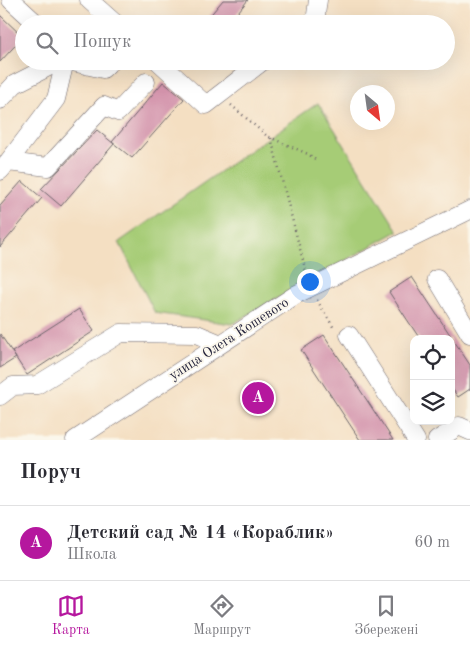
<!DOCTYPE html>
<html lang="uk">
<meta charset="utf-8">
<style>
:root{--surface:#fff;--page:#f2f2f3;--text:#2b2b33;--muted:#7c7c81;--line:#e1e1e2;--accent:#b5179e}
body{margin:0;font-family:"Old Standard TT",serif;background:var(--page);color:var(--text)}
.controls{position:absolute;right:15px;bottom:15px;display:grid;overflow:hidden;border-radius:10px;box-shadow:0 5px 20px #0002}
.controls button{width:45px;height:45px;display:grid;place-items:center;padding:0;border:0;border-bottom:1px solid var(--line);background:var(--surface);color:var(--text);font:25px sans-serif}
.compass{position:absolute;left:350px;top:85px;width:45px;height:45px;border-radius:50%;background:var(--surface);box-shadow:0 5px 20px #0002;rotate:151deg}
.you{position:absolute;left:309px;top:281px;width:18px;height:18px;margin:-12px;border:4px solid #fff;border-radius:50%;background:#1a73e8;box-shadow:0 0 0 8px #1a73e833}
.badge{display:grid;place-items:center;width:32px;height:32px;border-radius:50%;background:var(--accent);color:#fff;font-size:16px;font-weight:700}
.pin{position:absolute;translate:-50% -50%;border:2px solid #fff;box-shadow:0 1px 5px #0006}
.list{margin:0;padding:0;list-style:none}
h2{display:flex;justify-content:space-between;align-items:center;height:65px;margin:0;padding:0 20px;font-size:21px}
h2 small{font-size:16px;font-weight:400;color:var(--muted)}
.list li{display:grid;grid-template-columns:32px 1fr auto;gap:15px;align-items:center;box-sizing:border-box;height:75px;padding:0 20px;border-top:1px solid var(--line)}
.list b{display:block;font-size:19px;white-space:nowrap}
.list p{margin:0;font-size:16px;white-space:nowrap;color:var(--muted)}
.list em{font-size:16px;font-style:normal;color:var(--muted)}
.icon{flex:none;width:28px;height:28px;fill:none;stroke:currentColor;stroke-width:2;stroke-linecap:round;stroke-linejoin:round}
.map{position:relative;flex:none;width:470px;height:440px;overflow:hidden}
.search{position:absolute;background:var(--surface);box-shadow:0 5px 20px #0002;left:15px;right:15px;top:15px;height:55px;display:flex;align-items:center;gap:12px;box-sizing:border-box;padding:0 18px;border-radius:28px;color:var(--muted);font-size:19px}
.sheet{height:140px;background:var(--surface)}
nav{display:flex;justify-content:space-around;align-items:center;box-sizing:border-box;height:70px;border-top:1px solid var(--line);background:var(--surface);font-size:14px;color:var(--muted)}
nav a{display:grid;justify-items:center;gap:2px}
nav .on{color:var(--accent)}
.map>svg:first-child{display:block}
.green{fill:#a6cc76;stroke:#647758}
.building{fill:#d393ab}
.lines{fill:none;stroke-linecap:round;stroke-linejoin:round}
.minor-casing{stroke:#6c646a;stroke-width:19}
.path{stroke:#6c646a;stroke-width:2.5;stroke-dasharray:1 4;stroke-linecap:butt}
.minor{stroke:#fff;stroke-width:18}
.labels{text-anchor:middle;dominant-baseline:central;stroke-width:4;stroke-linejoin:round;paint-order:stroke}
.street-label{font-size:14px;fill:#22223b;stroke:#fbf7ec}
</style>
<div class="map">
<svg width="470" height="440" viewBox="0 0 470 440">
<rect width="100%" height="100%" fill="#fbf7ec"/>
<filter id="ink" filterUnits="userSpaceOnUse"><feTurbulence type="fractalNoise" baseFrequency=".02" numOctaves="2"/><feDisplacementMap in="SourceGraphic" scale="10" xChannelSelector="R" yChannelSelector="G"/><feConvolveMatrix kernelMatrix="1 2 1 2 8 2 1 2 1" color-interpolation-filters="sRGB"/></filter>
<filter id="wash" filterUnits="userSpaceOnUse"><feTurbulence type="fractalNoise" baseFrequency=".0096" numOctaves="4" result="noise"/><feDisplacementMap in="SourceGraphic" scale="20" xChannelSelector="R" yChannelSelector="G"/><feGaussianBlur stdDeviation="1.12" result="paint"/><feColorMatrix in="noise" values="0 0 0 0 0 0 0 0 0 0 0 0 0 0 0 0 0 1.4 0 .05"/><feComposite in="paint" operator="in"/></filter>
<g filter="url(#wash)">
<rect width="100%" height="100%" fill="#f4dfc2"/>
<path class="green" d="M318 103 398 231 232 324 155 313 119 242Z"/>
<g id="blocks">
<path class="building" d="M223 0H248L228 24H203Z
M0 15 23 37 0 62Z
M163 82 184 99 132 158 112 142Z
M97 130 114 144 61 206 41 189Z
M22 181 42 198 0 247V206Z
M412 277 470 365V389L458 397 451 387V339H420L389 292Z
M79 309 94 331 27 375 12 352Z
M0 334 16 358 0 368Z
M324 335 393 440H360L301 350Z"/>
</g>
</g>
<g filter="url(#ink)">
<use href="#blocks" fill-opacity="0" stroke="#6c646a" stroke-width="1"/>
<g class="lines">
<defs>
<path id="minor" d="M11 0 37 24
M89 0 116 24
M312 24 315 22 318 0
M68 61 103 69 111 61
M158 61 206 105 263 61
M0 100 15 84 60 61
M8 162 56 99 65 61
M0 171 8 162 48 167 104 106 118 112 146 82
M437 279 470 334
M349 335 416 440
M0 396 13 386 37 385 121 333 197 334 221 344
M75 440 297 294 470 210
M437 440 459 426 470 431"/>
</defs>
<use href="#minor" class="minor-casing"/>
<path class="path" d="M231 105 267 136 308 154 315 159
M271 138 306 272
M317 300 335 330"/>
<use href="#minor" class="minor"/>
</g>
</g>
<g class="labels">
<g class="street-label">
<text transform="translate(229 339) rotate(-33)">улица Олега Кошевого</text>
</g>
</g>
</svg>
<div class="controls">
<button><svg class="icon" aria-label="locate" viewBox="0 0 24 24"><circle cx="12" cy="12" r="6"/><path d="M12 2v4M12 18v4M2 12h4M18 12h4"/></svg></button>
<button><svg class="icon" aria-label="layers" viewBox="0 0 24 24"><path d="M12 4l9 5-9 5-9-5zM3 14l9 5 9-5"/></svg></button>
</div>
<svg class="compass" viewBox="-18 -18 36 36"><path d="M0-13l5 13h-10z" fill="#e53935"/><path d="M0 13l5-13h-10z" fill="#7c7c81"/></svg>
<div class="you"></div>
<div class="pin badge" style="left:258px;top:398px">A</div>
<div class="search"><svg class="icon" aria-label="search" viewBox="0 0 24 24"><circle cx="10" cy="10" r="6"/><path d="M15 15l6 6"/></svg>Пошук</div>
</div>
<section class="sheet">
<h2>Поруч<small></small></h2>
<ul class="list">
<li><span class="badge">A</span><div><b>Детский сад № 14 «Кораблик»</b><p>Школа</p></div><em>60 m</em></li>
</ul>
</section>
<nav>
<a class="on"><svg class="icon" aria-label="map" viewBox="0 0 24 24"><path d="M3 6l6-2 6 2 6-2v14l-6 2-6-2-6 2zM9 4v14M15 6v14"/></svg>Карта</a>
<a><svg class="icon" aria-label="directions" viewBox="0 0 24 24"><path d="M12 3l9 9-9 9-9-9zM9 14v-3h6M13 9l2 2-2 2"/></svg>Маршрут</a>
<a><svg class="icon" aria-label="saved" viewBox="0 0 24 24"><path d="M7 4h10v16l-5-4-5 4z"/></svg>Збережені</a>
</nav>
